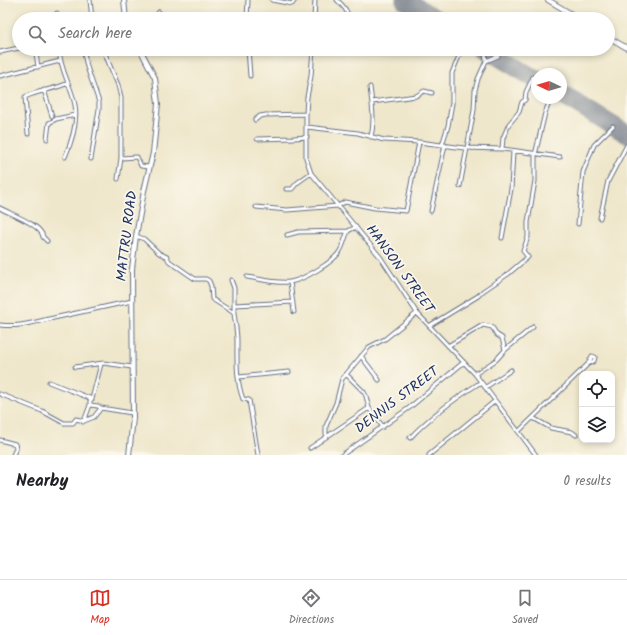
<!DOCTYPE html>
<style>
:root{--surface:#fff;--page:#f2f2f2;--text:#202124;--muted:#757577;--line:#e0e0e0;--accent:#d93025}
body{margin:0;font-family:Kalam,sans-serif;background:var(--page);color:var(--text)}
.controls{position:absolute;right:12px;bottom:12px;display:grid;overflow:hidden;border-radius:8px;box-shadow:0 2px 6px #0003}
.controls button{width:36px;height:36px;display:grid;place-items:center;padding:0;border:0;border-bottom:1px solid var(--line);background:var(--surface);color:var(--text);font:20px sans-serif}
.compass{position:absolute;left:531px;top:68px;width:36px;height:36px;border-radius:50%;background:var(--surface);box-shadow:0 2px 6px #0003;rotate:274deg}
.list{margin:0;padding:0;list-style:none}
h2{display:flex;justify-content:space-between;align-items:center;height:52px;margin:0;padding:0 16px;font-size:17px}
h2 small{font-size:13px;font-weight:400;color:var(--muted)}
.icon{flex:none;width:22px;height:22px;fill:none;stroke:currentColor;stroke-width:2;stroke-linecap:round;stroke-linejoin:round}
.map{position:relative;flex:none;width:627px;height:455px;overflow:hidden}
.search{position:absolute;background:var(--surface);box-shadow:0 2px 6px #0003;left:12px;right:12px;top:12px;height:44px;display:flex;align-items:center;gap:10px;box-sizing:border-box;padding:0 14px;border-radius:22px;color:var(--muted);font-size:15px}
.sheet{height:124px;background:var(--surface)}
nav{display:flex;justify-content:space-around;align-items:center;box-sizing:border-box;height:56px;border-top:1px solid var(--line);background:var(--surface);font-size:11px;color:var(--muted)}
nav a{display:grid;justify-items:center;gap:2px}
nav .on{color:var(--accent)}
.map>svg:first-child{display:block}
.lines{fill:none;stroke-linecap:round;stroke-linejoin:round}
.runway{stroke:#858b94;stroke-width:19}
.street-casing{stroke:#656f84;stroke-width:5}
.secondary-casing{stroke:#656f84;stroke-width:6}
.street{stroke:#fff;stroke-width:3}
.secondary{stroke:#fff;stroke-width:4}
.labels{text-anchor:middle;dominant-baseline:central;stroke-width:3.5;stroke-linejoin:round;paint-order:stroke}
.street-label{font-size:14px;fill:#1b2f5e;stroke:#fbf7ec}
</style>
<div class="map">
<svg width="627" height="455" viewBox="0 0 627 455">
<rect width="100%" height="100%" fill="#fbf7ec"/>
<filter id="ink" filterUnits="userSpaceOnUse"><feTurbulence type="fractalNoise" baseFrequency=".025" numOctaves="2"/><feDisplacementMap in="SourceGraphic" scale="8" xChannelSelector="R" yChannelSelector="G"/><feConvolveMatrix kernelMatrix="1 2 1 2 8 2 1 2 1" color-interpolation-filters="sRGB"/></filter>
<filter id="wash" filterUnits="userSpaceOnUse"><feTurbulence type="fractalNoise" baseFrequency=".012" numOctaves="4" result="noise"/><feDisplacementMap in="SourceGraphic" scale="16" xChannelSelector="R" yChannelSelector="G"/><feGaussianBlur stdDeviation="0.9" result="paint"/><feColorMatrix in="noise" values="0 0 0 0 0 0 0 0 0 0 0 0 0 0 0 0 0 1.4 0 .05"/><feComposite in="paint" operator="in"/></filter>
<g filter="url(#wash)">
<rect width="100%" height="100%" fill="#efe7cb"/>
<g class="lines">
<path class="runway" d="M405 0 436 19
M486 49 537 80
M561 94 627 134"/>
</g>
</g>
<g filter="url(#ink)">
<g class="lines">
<defs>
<path id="street" d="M90 0 92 19
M272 0 292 4 295 0
M337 0C342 5 349 11 348 19
M57 13 58 19
M120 19 125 16
M153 19 159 12
M247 19 248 0
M314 19 315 0
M59 49C60 70 71 85 75 105 78 122 72 141 65 157
M83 49 87 67 99 102V109L91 159
M103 49 118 85 121 98V158L118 179
M248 49 250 76
M313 49 311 76 307 97 306 114V158L311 173 381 258 417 313 475 374 536 455
M485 49 486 61 498 56
M0 52 19 48
M36 53 38 67
M0 76 60 61
M370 87C372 104 375 121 371 137
M44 90 52 116
M372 102 416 96 424 91 432 93
M255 120 260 116 266 115 306 114
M307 127 358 133 384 140 419 142 464 148 503 149 560 157
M28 134 25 97C39 90 54 90 68 83
M47 139 49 123 56 119 75 115
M257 139 294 138 307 137
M442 145 448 126 452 103V73L462 49
M502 149 503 138 509 124 519 112 522 102 525 100 526 92 533 77
M121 158 137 157 141 166 149 167
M460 186 474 110 475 90 478 79 486 61
M286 189H292L297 183 311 173
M256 207 287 210 338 206 345 202 375 208 406 211 419 142
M0 208C10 214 42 225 43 237L47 241
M431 211 445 145
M600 218 608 181 627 145
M578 224 583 172 594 145 613 126
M287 235 298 232 348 231
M136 236 144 239 159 253 167 257 169 261 195 279H206L209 281 211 286 212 299 234 313V305L293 302
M502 238 511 189 513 151
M247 277C260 279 277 284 290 282 303 280 334 262 340 251 344 245 345 237 348 231L356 227
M231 280 234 288V305
M290 282 294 312
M234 313C235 322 237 331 237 341 237 360 236 381 243 399L249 400 258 455
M0 325C20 327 30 323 49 319 77 313 104 307 132 301
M429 326 478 296 483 291 508 274 528 257 523 251 528 237V222L535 181V155L545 113 551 98
M448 346 483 325 492 327 497 335 502 338 505 350
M361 356 379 380
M75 367 103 363 132 367
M346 374 364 392 366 396 369 408 383 427
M475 374 496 360 505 350 533 327
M239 377 289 372
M49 382 92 399 90 401V405L98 406 101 408
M486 387 511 370
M0 394 42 411 64 423H73L76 419 84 421 94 417 101 408 132 413
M92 399 101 364
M533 418 551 428 572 432 576 435
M83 422 86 416 90 405
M519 431 588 364 594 361 595 357 592 356 588 364
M326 434V426L336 403 342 379 369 347 385 339 417 313
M410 438C430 416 456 398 481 382
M0 440 15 444 16 448 13 455
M310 448 369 408
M342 455 409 408 464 362
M429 455 495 401"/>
<path id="secondary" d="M124 0 126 19
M548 0 580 19
M608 37 627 48
M129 455 133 418 132 269 136 236 144 191 153 153 158 104 155 78 140 49"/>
</defs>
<use href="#street" class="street-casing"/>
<use href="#secondary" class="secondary-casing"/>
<use href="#street" class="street"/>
<use href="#secondary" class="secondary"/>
</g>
</g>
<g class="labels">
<g class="street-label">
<text transform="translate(127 236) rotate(-83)">MATTRU ROAD</text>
<text transform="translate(400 269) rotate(54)">HANSON STREET</text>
<text transform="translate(397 400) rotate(-37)">DENNIS STREET</text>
</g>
</g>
</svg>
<div class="controls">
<button><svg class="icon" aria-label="locate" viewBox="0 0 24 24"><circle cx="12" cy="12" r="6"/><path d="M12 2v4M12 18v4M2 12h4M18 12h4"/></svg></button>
<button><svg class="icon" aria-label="layers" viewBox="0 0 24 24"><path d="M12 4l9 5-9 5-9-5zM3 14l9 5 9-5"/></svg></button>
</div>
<svg class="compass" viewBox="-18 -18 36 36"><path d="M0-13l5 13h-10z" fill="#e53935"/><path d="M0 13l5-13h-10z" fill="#757577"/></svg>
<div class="search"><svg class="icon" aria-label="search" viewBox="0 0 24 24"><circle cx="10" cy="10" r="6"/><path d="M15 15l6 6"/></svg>Search here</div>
</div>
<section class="sheet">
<h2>Nearby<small>0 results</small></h2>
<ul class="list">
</ul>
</section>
<nav>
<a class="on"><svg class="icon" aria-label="map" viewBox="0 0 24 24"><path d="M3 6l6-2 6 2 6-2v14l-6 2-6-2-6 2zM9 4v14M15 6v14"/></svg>Map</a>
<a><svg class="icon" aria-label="directions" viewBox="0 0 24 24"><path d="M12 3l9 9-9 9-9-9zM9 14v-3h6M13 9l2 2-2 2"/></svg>Directions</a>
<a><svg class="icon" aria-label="saved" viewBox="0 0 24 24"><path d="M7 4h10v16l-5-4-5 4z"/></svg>Saved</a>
</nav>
